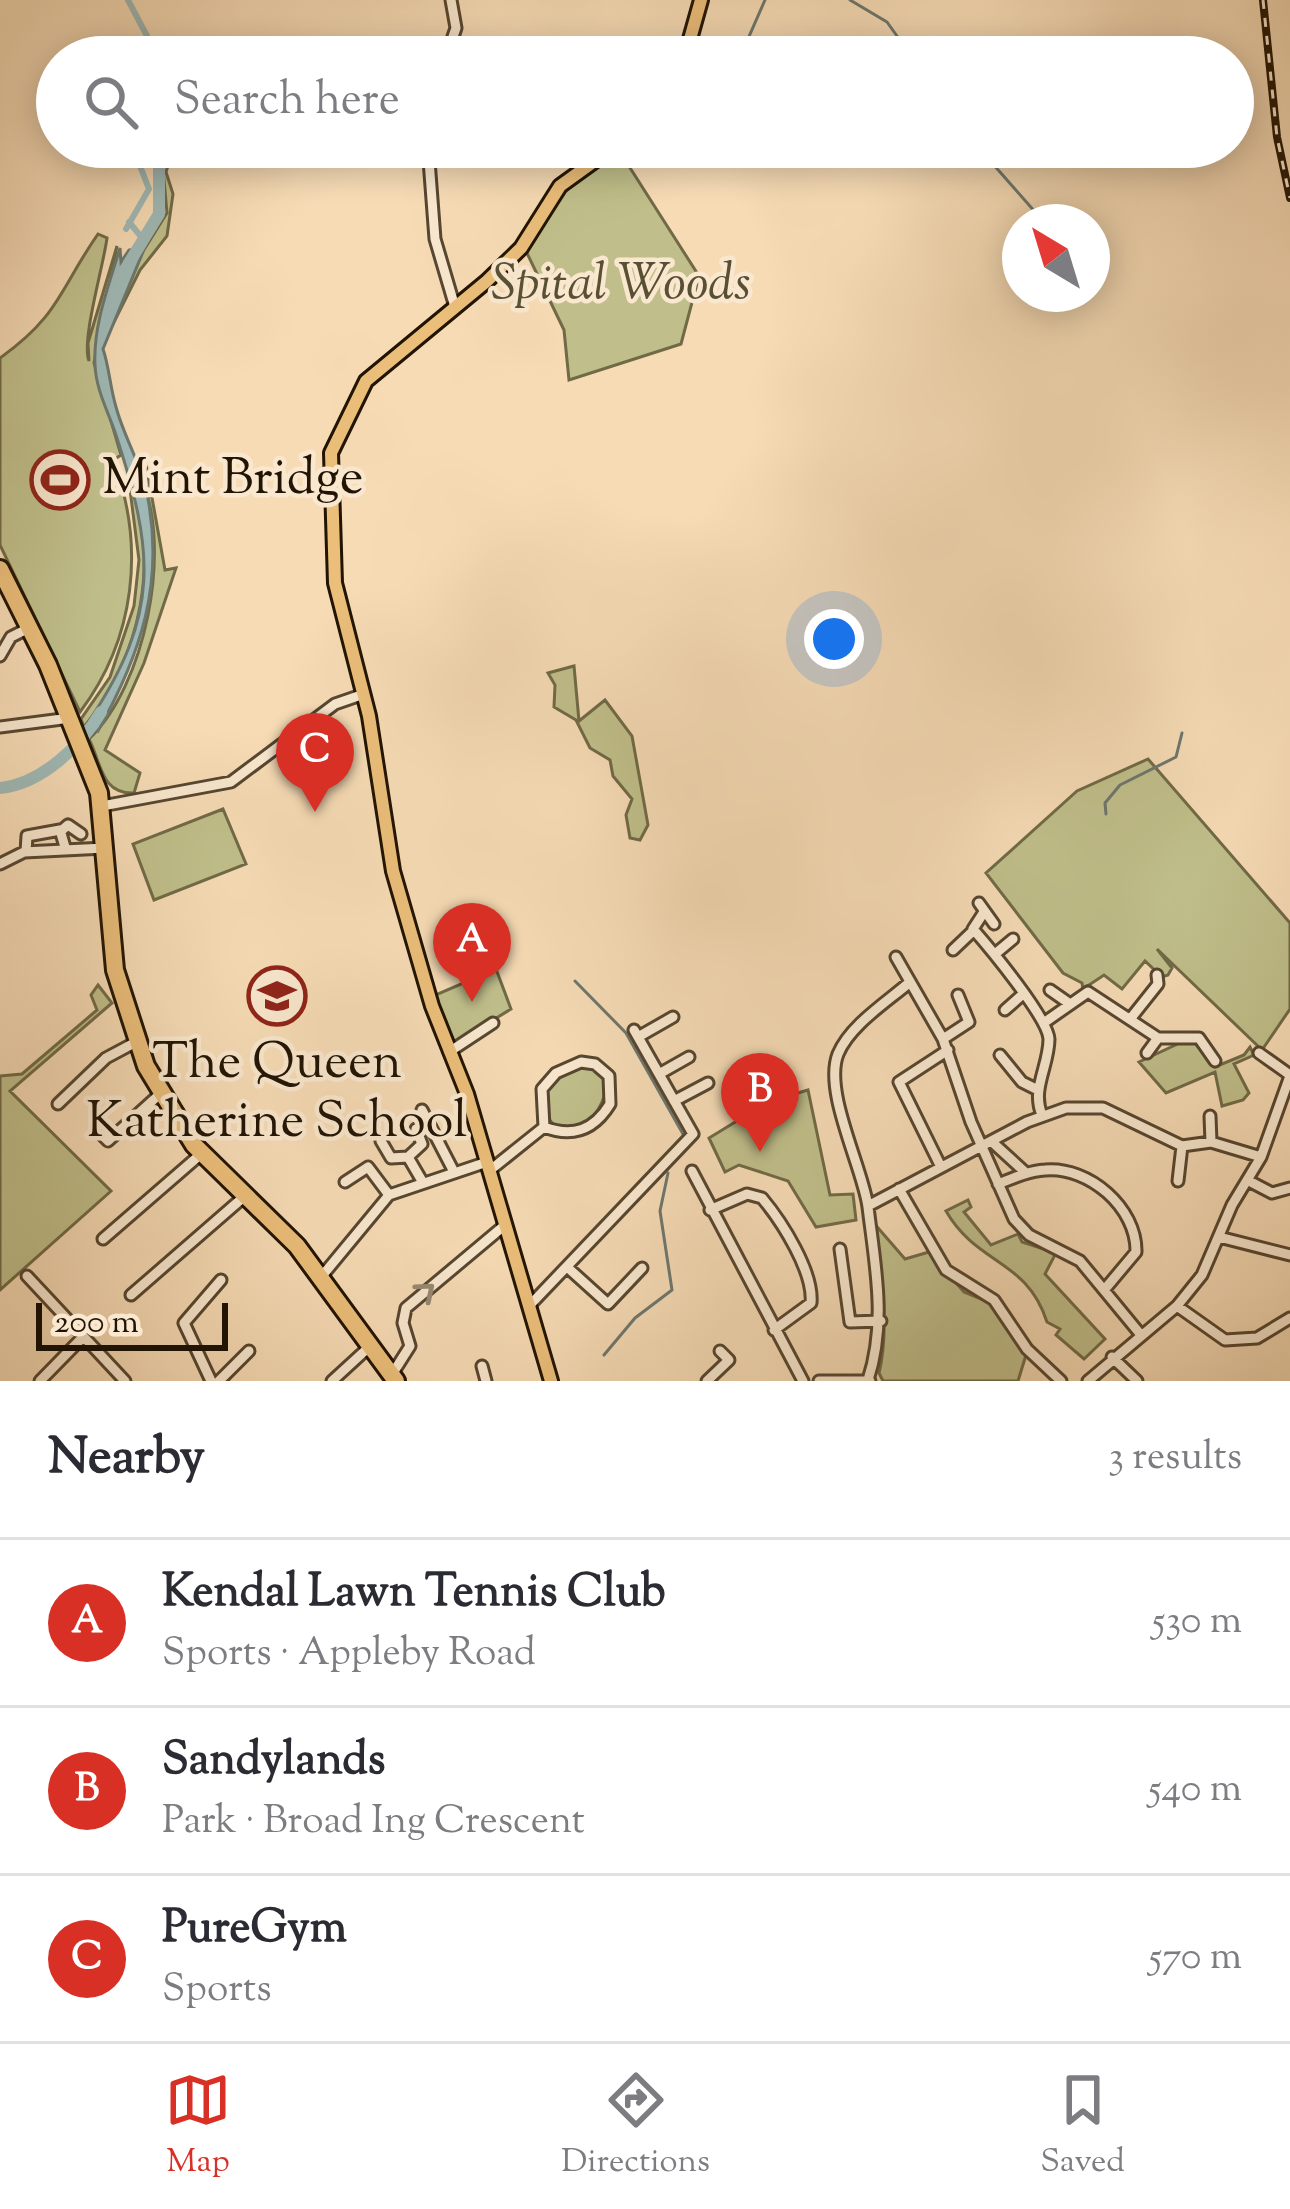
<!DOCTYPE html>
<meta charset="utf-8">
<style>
:root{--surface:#fff;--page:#f2f2f3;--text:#2b2b33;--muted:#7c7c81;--line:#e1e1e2;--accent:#d93025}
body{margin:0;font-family:"Sorts Mill Goudy",serif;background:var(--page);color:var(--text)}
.compass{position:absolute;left:1002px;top:204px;width:108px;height:108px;border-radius:50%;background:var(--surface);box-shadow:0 6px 30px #0003;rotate:322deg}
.scale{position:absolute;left:36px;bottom:30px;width:192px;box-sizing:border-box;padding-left:12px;border:6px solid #211403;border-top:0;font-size:33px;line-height:42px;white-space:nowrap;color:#211403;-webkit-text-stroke:9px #f9e8cf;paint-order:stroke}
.you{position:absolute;left:834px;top:639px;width:42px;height:42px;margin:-30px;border:9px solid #fff;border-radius:50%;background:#1a73e8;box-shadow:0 0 0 18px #1a73e833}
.badge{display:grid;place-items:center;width:78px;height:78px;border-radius:50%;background:var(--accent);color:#fff;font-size:39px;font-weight:700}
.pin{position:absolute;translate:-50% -99px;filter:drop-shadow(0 3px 6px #0008)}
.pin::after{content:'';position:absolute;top:63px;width:42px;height:36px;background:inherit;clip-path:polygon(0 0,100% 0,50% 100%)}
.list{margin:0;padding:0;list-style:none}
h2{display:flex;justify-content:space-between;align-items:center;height:156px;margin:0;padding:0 48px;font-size:51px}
h2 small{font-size:39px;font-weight:400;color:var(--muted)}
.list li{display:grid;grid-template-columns:78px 1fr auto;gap:36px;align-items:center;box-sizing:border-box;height:168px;padding:0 48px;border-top:3px solid var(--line)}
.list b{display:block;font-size:45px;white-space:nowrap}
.list p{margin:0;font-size:39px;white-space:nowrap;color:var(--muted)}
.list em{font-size:39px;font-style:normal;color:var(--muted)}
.icon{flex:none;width:66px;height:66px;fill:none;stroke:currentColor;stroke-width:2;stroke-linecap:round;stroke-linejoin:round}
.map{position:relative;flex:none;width:1290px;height:1381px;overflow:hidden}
.search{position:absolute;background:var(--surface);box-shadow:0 6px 30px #0003;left:36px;right:36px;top:36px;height:132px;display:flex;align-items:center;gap:30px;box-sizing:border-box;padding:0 42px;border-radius:66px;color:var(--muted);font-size:45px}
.sheet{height:660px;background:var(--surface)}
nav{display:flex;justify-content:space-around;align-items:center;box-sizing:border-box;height:168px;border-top:3px solid var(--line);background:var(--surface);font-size:33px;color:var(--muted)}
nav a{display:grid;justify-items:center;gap:6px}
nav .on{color:var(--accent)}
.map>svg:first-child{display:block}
.green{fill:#c0bf8b;stroke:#706a47;stroke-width:3}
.water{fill:#9fb9b6;stroke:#6d776e;stroke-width:3}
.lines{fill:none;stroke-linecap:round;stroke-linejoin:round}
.stream{stroke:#6d776e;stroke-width:3}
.canal{stroke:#9fb9b6;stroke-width:6}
.river{stroke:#9fb9b6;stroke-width:12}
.minor-casing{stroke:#564630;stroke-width:15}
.major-casing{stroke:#211403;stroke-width:18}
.highway-casing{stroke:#211403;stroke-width:22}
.minor{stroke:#f9e8cf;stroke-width:9}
.major{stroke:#ebbe7a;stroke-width:12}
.highway{stroke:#ebbe7a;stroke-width:16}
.rail-casing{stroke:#211403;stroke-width:8}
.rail{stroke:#f9e8cf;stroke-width:3;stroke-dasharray:9;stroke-linecap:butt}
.oneway{stroke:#988973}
.labels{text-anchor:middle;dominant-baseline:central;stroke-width:9;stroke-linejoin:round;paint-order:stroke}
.park-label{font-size:51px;font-style:italic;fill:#595033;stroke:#f9e8cf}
.poi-label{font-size:51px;fill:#211403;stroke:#f9e8cf;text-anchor:start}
</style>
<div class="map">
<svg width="1290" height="1381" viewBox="0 0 1290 1381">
<rect width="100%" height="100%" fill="#f6dbb5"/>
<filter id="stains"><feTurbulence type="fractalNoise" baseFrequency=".00167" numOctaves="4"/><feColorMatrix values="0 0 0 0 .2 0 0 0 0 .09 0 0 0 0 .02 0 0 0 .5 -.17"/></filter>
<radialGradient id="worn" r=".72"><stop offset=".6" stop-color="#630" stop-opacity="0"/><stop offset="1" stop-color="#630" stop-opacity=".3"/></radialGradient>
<path class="green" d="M161 147H174L166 172 173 194 167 236 140 270 112 326 135 264 167 213Z
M618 149 699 276 681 344 569 380 564 330 525 249 576 177Z
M98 234 107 238C103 268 81 341 89 361L88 343 117 246 94 363 121 455 113 460C146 546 135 639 80 712L0 545V358C60 315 59 290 98 234Z
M147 470 165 570 176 568 144 663 105 750 140 773 134 793C101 794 102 765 89 739 145 686 172 551 142 480Z
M128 474C161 559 142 656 84 727L81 719 110 677 134 606 139 560Z
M574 666 579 721 605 700 632 736 648 825 640 840 630 838 626 815 632 799 613 776 610 760 590 748 576 720 554 707 555 685 548 673Z
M1148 759 1290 923V1009L1262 1050 1157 949 1172 968 1168 975 1162 977 1145 961 1122 989 1104 975 1083 989 1082 983 1063 973 986 873 1077 791Z
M223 809 246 864 154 900 133 844Z
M496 969 511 1009 451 1046 433 996Z
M98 985 112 1003 10 1091 111 1191 0 1290V1076L22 1074 97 1010 91 995Z
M1184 1041 1195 1043 1215 1067 1244 1055 1250 1047 1254 1055 1234 1064 1249 1093 1243 1100 1222 1106 1215 1072 1166 1093 1139 1062Z
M580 1065 598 1069 607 1079C606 1126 552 1156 542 1099L554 1078Z
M808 1090 830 1195 853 1194 856 1220 816 1227 788 1181 739 1165 725 1172 709 1138 768 1102Z
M968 1200 971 1207 964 1212 991 1245 1018 1234 1022 1242 1056 1253 1045 1274 1105 1339 1084 1359 1056 1335 1060 1329 1047 1322C1027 1259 977 1265 946 1211Z
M872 1221 905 1259 929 1252 964 1292 991 1303 1026 1355 1018 1381H883L879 1373C891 1324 879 1271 872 1221Z"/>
<path class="water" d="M145 247 103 349C109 366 110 387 116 407 124 437 141 464 147 494 165 582 141 654 98 731L89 721C161 613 154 552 116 435 108 411 96 390 95 365 93 325 109 285 120 248L121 262 129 250Z"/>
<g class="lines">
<path class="stream" d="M850 0 887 22 912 57
M740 57 765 0
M978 147 1044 222
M1092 257 1105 267
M1106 814 1105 803 1120 785 1176 757 1182 733
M575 981 626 1033 683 1134
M604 1355 635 1318 672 1290 660 1211 668 1173"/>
<path class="canal" d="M128 0 147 36V57
M129 222 143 239
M126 229 149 189 140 166 145 147"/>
<path class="river" d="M129 263 159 214V147
M0 788C41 784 81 746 101 712"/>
<defs>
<path id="minor" d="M446 57 456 28 451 0
M428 147 435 239 455 307
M0 656 11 637 29 628
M0 727 70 718
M102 806 231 782 335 704 364 694
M61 831 68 825 81 834
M26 852 27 836 60 830 65 847
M0 864 24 852 105 848
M979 903 994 924
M984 912 973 929C988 946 1048 1018 1049 1039 1049 1066 1031 1089 1042 1115
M953 950 974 930
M995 954 1013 939
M896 957 943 1039 971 1122 1014 1219 1029 1235 1080 1261 1141 1335
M1050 990 1070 1004
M1005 1010 1023 994
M1131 1018 1158 984 1157 975
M1045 1022 1088 992 1158 1038H1199L1215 1061
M638 1037 673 1017
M943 1039 969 1022 958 995
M449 1052 493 1023
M1147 1053 1158 1038
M1259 1053 1290 1075
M1000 1055 1022 1082 1038 1090
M581 1062 595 1064 609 1076 610 1104C594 1130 573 1138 544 1127L542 1089 556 1073Z
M659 1074 689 1057
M674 1101 708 1083
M58 1104 106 1058 136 1042
M422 1110 454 1172
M1210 1116 1211 1142
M102 1135 108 1141 160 1094
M381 1141 391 1158 408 1157 422 1181
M991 1141 1026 1173
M408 1157 422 1144 416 1129
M941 1167 899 1082 948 1050
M489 1171 544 1127
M692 1171 803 1381
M1247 1180 1272 1193 1290 1188
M1178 1181 1182 1146
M345 1182 368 1167 389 1195
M998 1184C1013 1178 1029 1171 1045 1170 1089 1166 1137 1208 1136 1252L1105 1289
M899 1189 946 1270 994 1300 1027 1349 1061 1381
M868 1206 1027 1122 1066 1108H1103L1182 1146 1211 1142 1261 1157
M710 1210 747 1194 762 1198C782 1222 814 1272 811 1303L774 1330
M1219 1237 1290 1255
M103 1239 201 1154
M840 1249 850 1322 881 1321
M567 1267 608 1304 642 1268
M27 1276 125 1381
M322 1276 389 1195 487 1162
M131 1295 246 1195
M530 1305 693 1134 634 1030
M1177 1306 1225 1340 1257 1338 1290 1318
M1112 1357 1137 1381
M482 1366 486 1381
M391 1376 410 1346 403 1323 406 1308 505 1225
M868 1380C887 1322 875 1265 868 1207 863 1168 823 1092 838 1054 850 1025 887 1002 910 982
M40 1381 83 1337
M211 1381 184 1323 221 1280
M219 1381 249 1351
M332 1381 368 1348
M707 1381 729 1360 720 1351
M819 1381H870
M1088 1381 1177 1306 1202 1275 1232 1205 1261 1157 1290 1076"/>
<path id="major" d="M685 57 701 0
M551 1381 467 1094 432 1006 393 871 369 716 335 583 331 453 366 381 487 281 521 248 560 186 614 147"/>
<path id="highway" d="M0 569 48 665 99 793 115 970 146 1066 194 1145 297 1246 396 1381"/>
</defs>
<use href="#minor" class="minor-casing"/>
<use href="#major" class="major-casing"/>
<use href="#highway" class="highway-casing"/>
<use href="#minor" class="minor"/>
<use href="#major" class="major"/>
<use href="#highway" class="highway"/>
<defs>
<path id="rail" d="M1263 0 1277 137 1290 198"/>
</defs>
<use href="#rail" class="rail-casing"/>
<use href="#rail" class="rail"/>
</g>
<defs><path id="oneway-chevron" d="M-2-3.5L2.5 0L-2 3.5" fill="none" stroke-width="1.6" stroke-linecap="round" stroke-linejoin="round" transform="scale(3)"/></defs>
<use class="oneway" href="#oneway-chevron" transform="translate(426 1291) rotate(-40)"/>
<defs>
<symbol id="stadium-ring" viewBox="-11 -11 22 22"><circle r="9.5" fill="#f9e8cf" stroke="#8f2418" stroke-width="1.5"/><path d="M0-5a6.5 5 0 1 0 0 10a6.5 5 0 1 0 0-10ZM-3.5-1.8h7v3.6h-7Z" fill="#8f2418"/></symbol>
<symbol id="school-ring" viewBox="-11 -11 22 22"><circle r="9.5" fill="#f9e8cf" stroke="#8f2418" stroke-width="1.5"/><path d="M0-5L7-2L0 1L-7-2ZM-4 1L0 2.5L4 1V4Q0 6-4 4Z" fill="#8f2418"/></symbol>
</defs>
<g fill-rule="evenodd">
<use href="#stadium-ring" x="27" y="447" width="66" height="66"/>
<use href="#school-ring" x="244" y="963" width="66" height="66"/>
</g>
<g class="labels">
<g class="park-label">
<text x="621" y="285">Spital Woods</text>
</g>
<g class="poi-label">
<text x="102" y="480">Mint Bridge</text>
<text x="277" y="1064" text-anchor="middle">The Queen<tspan x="277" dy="59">Katherine School</tspan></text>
</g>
</g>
<rect width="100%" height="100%" filter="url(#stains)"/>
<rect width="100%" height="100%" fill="url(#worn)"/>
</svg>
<svg class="compass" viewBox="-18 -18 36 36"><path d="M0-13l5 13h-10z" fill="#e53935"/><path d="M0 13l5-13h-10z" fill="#7c7c81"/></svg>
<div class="scale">200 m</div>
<div class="you"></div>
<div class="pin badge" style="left:472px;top:1002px">A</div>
<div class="pin badge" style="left:760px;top:1152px">B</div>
<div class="pin badge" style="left:315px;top:812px">C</div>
<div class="search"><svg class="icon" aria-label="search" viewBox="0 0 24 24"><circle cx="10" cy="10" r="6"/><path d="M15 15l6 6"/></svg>Search here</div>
</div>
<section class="sheet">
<h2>Nearby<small>3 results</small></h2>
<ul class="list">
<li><span class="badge">A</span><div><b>Kendal Lawn Tennis Club</b><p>Sports · Appleby Road</p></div><em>530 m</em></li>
<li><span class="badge">B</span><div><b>Sandylands</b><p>Park · Broad Ing Crescent</p></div><em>540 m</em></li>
<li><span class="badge">C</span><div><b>PureGym</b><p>Sports</p></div><em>570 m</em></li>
</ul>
</section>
<nav>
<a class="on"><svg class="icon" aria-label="map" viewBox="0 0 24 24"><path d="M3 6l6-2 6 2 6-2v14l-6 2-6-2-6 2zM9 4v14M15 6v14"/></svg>Map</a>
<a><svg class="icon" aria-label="directions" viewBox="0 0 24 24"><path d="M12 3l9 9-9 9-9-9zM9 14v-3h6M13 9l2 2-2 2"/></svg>Directions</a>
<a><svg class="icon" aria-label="saved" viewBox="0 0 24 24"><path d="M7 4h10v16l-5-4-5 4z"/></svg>Saved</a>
</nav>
